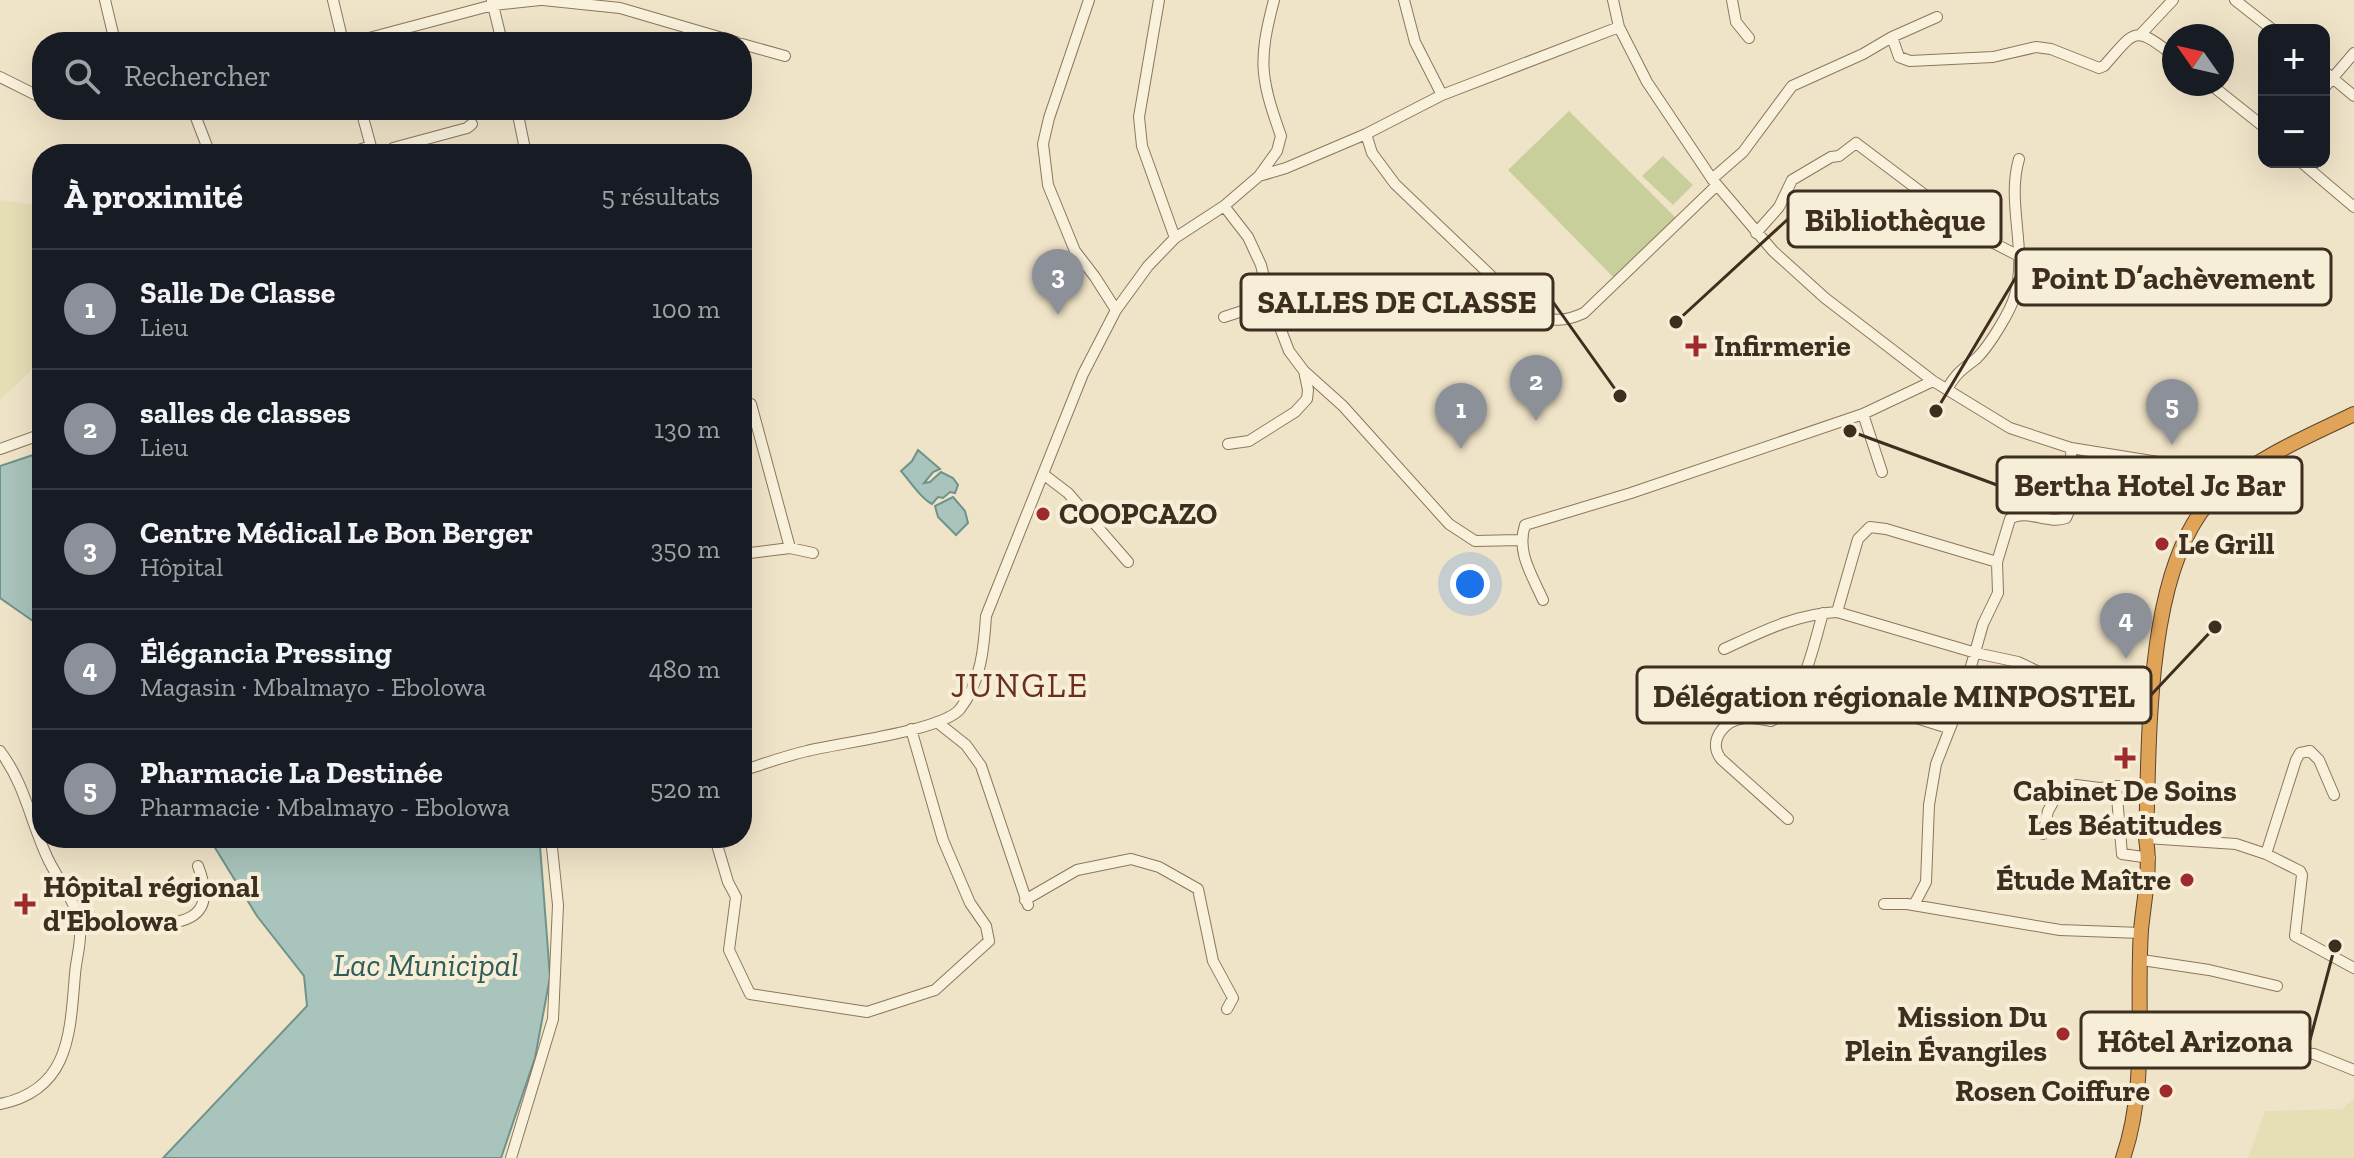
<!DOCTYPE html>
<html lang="fr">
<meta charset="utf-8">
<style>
:root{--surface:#171b24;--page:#242831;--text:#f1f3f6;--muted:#9ea1a6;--line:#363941;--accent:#8c9099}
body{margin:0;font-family:"Zilla Slab",serif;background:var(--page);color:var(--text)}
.controls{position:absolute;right:24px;top:24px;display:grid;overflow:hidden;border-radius:16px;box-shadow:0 8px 32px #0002}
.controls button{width:72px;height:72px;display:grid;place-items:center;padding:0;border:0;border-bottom:2px solid var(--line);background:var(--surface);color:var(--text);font:40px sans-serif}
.compass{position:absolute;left:2162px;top:24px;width:72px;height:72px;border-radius:50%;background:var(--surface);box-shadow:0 8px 32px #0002;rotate:304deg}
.you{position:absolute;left:1470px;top:584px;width:28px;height:28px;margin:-20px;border:6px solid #fff;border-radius:50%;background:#1a73e8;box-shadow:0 0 0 12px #1a73e833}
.badge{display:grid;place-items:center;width:52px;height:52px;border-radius:50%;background:var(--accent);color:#fff;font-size:26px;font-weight:700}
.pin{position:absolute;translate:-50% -66px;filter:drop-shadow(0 2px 4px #0008)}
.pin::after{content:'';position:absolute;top:42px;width:28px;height:24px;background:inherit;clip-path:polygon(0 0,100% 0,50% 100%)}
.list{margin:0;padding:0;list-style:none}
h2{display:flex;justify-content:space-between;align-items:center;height:104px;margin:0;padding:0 32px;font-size:34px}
h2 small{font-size:26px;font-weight:400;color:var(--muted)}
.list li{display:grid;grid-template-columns:52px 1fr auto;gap:24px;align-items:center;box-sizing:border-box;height:120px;padding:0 32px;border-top:2px solid var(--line)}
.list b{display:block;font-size:30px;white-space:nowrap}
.list p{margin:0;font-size:26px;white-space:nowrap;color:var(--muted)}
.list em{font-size:26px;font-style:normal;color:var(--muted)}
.icon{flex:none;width:44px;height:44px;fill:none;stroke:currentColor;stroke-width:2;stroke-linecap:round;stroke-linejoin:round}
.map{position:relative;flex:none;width:2354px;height:1158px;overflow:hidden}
.search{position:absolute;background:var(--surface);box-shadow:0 8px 32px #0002;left:32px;top:32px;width:720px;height:88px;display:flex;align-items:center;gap:20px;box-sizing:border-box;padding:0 28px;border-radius:32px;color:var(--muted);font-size:30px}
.panel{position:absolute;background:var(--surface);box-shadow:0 8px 32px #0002;left:32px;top:144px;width:720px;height:704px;border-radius:32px}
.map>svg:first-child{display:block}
.farmland{fill:#e6deb5}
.green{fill:#c9cf9b}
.water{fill:#a9c4bc;stroke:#6f938a;stroke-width:2}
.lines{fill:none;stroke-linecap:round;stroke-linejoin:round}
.minor-casing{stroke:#8d765c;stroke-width:12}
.highway-casing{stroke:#5b4430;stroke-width:16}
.minor{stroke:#faf1dc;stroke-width:10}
.highway{stroke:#e0a458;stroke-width:14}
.poi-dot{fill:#9e2a2b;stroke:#f7eed8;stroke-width:3}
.labels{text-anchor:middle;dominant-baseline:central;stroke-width:8;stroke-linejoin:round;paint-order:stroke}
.poi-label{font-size:30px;font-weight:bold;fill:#3d2e20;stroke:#f7eed8;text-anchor:start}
.water-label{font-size:32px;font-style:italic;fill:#2f5d5a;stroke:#f7eed8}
.quarter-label{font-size:34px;letter-spacing:2px;fill:#6b2e1e;stroke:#f7eed8}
.leader{fill:none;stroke:#3d2e20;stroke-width:3}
.callout-dot{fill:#3d2e20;stroke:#f7eed8;stroke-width:3}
.callout{fill:#f7eed8;stroke:#3d2e20;stroke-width:3}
.callout-label{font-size:32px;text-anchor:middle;font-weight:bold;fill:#3d2e20}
</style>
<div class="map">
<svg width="2354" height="1158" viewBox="0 0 2354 1158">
<rect width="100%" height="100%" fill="#f0e4c8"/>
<path class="farmland" d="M0 200 42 206V360L0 400Z
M2354 1098V1158H2248L2265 1111 2342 1109Z"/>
<path class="green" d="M1569 111 1677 219 1615 279 1508 170Z
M1663 156 1693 185 1673 205 1642 176Z"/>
<path class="water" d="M918 450 940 469 933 472 924 483 930 482 941 472 953 478 958 485 955 493 950 492 943 498 938 497 932 504C921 499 910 481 901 471L912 461Z
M42 452V658L33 621 0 598V466Z
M953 497 965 511 968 523 956 535 938 517 935 506Z
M209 838H536L540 846 550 977 535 1058 501 1158H163L307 1006 304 976 257 916Z"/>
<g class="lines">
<defs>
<path id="minor" d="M105 0 115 42
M333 0 343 42
M543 0 620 8 736 42
M1089 0 1049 118 1043 144 1048 185 1075 251 1095 277 1116 310
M1159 0 1139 117 1142 146 1175 238
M1404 0 1415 42 1442 95
M1613 0 1619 27 1647 82 1712 179 1773 251 1825 298 1933 381 2010 428 2071 448 2164 463 2233 481
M1732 0 1736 22 1749 38
M2235 0 2273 30
M492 1 502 42
M2141 34 2173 0
M1892 37 1899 57 1910 61 1993 57 2036 47 2051 49 2099 68 2104 66C2136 30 2133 24 2174 56
M354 42 493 5 540 0
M742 44 785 56
M2324 71 2354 96
M0 77 42 98
M2210 84 2264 127
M2324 88 2354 53
M193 110 210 154
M361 110 373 154
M517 110 526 154
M1366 134 1372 153 1395 184 1530 313C1551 321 1562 323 1584 313L1717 185
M346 154 371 146
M389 154 393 148 467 128 472 124
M2301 162 2354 207
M1259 176 1277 151 1281 136C1260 77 1258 61 1274 0
M1712 179 1743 152 1792 86 1863 54 1892 37 1937 17
M1224 206 1248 237 1261 265 1270 302 1289 351 1304 371 1343 406 1449 524 1475 541 1520 540
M1756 233 1779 207 1792 180 1831 157 1839 156 1856 143 1978 235 2017 255
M1224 317 1270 302
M1947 389C1958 371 1962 370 1977 358 1989 346 2011 311 2015 295 2028 251 2006 203 2019 159
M751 404 790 548
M1863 414 1882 472
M1228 444 1249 441 1295 412 1307 399 1308 390 1304 371
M0 449 42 434
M2164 463 2202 513
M1043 474 1068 493 1128 562
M742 554 790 548 813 553
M1543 600C1532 575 1516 552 1525 525L1631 493 1863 414 1933 381
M1837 612 1858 539 1870 527 1886 529 1997 562
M1724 649C1761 632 1796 614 1837 612L1976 653 2018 662 2041 673 2089 680 2153 683
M1802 685 1831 700 1897 712 1948 728
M937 722 966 745 981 766 1028 905
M0 751C27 787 31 826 50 863 62 886 78 904 80 931 81 944 76 960 75 974 70 1033 70 1090 0 1104
M742 771C763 764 785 756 807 751 838 743 942 731 960 709 981 682 984 648 986 616L1083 374 1116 310 1148 266 1175 238 1224 206 1259 176 1286 168 1366 134 1442 95 1619 27
M2116 786 2122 854 2150 858
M1788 819 1721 759C1707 741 1724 720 1745 718 1753 717 1763 720 1771 721 1802 707 1814 643 1823 613
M2043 834 2048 811 2056 797 2076 785 2100 788 2149 783
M715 838 728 882 736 897 729 950 750 994 867 1012 935 990 989 941 986 926 970 903 943 840 911 729
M2146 838 2236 844 2266 854 2300 871 2302 875 2295 936 2354 968
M2266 854 2296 760 2300 753 2310 751 2319 760 2334 795
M1025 900 1077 870 1131 859 1159 867 1198 889 1213 961 1233 998 1227 1009
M1884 904H1907L2060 930 2141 933
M1914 905 1926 882 1929 805 1936 764 1962 698 1983 624 1998 593 1997 562 2010 519C2026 508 2048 525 2066 518L2072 505 2071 448
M80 930C92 928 105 925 117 925 162 923 224 933 198 866
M2142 960 2209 970 2277 986
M2140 1036 2184 1040 2224 1048 2314 1054 2354 1070
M511 1158 553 1019 558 905 551 838"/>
<path id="highway" d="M2123 1158C2148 1086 2136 1005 2141 930 2144 899 2151 869 2146 838 2150 742 2143 555 2222 489 2260 456 2309 436 2354 414"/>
</defs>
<use href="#minor" class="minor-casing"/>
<use href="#highway" class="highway-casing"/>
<use href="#minor" class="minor"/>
<use href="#highway" class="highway"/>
</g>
<g class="poi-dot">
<path d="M1692 334h8v8h8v8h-8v8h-8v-8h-8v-8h8z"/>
<circle cx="1043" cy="514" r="8"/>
<circle cx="2162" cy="544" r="8"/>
<path d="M2121 746h8v8h8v8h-8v8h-8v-8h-8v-8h8z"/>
<circle cx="2187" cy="880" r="8"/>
<path d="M21 892h8v8h8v8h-8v8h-8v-8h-8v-8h8z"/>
<circle cx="2063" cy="1034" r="8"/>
<circle cx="2166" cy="1091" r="8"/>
</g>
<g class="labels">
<g class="poi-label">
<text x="1714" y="346">Infirmerie</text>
<text x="1059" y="514">COOPCAZO</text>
<text x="2178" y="544">Le Grill</text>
<text x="2125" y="791" text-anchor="middle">Cabinet De Soins<tspan x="2125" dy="34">Les Béatitudes</tspan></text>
<text x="2171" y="880" text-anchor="end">Étude Maître</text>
<text x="43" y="887">Hôpital régional<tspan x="43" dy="34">d'Ebolowa</tspan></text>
<text x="2047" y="1017" text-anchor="end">Mission Du<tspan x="2047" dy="34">Plein Évangiles</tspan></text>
<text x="2150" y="1091" text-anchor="end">Rosen Coiffure</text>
</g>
<g class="water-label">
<text x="426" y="965">Lac Municipal</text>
</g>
<g class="quarter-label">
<text x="1020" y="685">JUNGLE</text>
</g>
</g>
<path class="leader" d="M1676 322L1788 219M1936 411L2016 277M1620 396L1553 302M1850 431L1997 485M2215 627L2151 695M2335 946L2310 1040"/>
<g class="callout-dot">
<circle cx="1676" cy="322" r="8"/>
<circle cx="1936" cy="411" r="8"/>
<circle cx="1620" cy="396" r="8"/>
<circle cx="1850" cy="431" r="8"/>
<circle cx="2215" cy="627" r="8"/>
<circle cx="2335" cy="946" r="8"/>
</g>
<g class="callout">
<rect x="1788" y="191" width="213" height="56" rx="8"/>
<rect x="2016" y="249" width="315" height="56" rx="8"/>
<rect x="1241" y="274" width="312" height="56" rx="8"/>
<rect x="1997" y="457" width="305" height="56" rx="8"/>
<rect x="1637" y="667" width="514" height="56" rx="8"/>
<rect x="2081" y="1012" width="229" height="56" rx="8"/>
</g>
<g class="callout-label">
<text x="1895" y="231">Bibliothèque</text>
<text x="2173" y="289">Point D’achèvement</text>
<text x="1397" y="313">SALLES DE CLASSE</text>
<text x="2150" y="496">Bertha Hotel Jc Bar</text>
<text x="1894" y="707">Délégation régionale MINPOSTEL</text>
<text x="2195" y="1052">Hôtel Arizona</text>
</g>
</svg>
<div class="controls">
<button>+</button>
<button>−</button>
</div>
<svg class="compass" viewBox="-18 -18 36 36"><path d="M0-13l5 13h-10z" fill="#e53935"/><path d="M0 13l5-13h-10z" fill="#9ea1a6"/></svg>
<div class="you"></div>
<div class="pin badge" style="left:1461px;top:449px">1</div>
<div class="pin badge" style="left:1536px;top:421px">2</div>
<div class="pin badge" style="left:1058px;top:315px">3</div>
<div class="pin badge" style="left:2126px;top:659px">4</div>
<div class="pin badge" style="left:2172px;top:445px">5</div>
<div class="search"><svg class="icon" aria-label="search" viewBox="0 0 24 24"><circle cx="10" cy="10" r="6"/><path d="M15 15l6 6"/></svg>Rechercher</div>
<section class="panel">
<h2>À proximité<small>5 résultats</small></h2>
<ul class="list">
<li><span class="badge">1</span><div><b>Salle De Classe</b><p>Lieu</p></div><em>100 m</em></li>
<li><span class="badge">2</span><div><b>salles de classes</b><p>Lieu</p></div><em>130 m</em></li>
<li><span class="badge">3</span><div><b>Centre Médical Le Bon Berger</b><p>Hôpital</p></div><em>350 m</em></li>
<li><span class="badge">4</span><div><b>Élégancia Pressing</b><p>Magasin · Mbalmayo - Ebolowa</p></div><em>480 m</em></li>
<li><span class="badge">5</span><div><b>Pharmacie La Destinée</b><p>Pharmacie · Mbalmayo - Ebolowa</p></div><em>520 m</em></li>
</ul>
</section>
</div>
